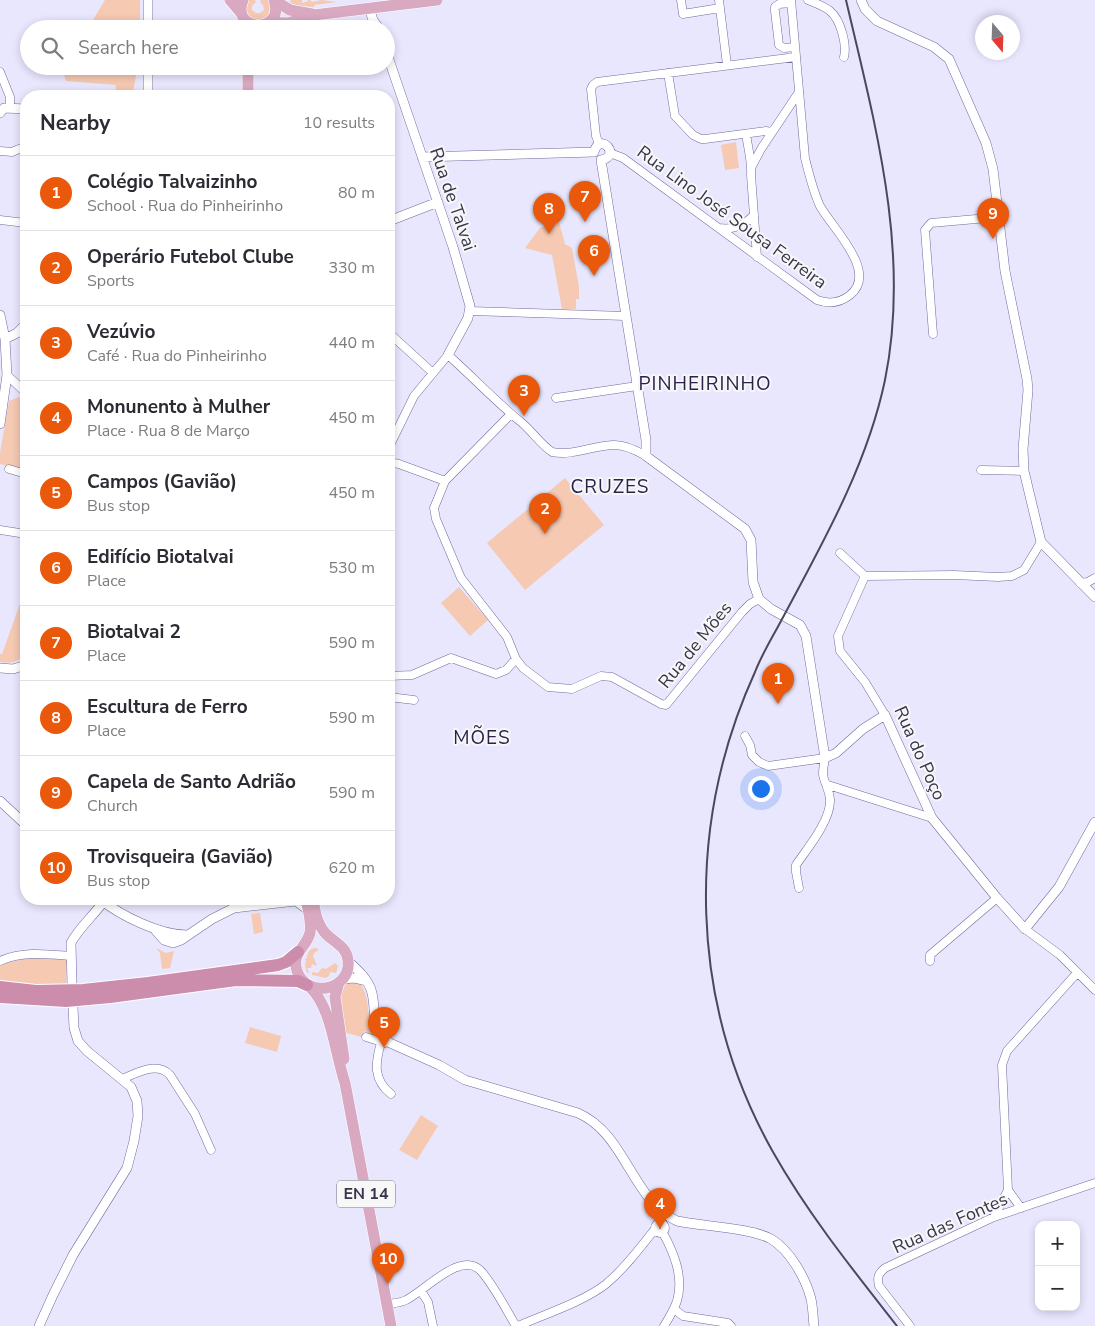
<!DOCTYPE html>
<meta charset="utf-8">
<style>
:root{--surface:#fff;--page:#f2f2f3;--text:#2b2b33;--muted:#7c7c81;--line:#e1e1e2;--accent:#ea580c}
body{margin:0;font-family:"Nunito Sans",sans-serif;background:var(--page);color:var(--text)}
.controls{position:absolute;right:15px;bottom:15px;display:grid;overflow:hidden;border-radius:10px;box-shadow:0 2px 8px #0003}
.controls button{width:45px;height:45px;display:grid;place-items:center;padding:0;border:0;border-bottom:1px solid var(--line);background:var(--surface);color:var(--text);font:25px sans-serif}
.compass{position:absolute;left:975px;top:15px;width:45px;height:45px;border-radius:50%;background:var(--surface);box-shadow:0 2px 8px #0003;rotate:161deg}
.you{position:absolute;left:760px;top:788px;width:18px;height:18px;margin:-12px;border:4px solid #fff;border-radius:50%;background:#1a73e8;box-shadow:0 0 0 8px #1a73e833}
.badge{display:grid;place-items:center;width:32px;height:32px;border-radius:50%;background:var(--accent);color:#fff;font-size:16px;font-weight:700}
.pin{position:absolute;translate:-50% -41px;filter:drop-shadow(0 1px 2px #0008)}
.pin::after{content:'';position:absolute;top:26px;width:18px;height:15px;background:inherit;clip-path:polygon(0 0,100% 0,50% 100%)}
.list{margin:0;padding:0;list-style:none}
h2{display:flex;justify-content:space-between;align-items:center;height:65px;margin:0;padding:0 20px;font-size:21px}
h2 small{font-size:16px;font-weight:400;color:var(--muted)}
.list li{display:grid;grid-template-columns:32px 1fr auto;gap:15px;align-items:center;box-sizing:border-box;height:75px;padding:0 20px;border-top:1px solid var(--line)}
.list b{display:block;font-size:19px;white-space:nowrap}
.list p{margin:0;font-size:16px;white-space:nowrap;color:var(--muted)}
.list em{font-size:16px;font-style:normal;color:var(--muted)}
.icon{flex:none;width:28px;height:28px;fill:none;stroke:currentColor;stroke-width:2;stroke-linecap:round;stroke-linejoin:round}
.map{position:relative;flex:none;width:1095px;height:1326px;overflow:hidden}
.search{position:absolute;background:var(--surface);box-shadow:0 2px 8px #0003;left:20px;top:20px;width:375px;height:55px;display:flex;align-items:center;gap:12px;box-sizing:border-box;padding:0 18px;border-radius:28px;color:var(--muted);font-size:19px}
.panel{position:absolute;background:var(--surface);box-shadow:0 2px 8px #0003;left:20px;top:90px;width:375px;height:815px;border-radius:20px}
.map>svg:first-child{display:block}
.green{fill:#f5c9b2}
.lines{fill:none;stroke-linecap:round;stroke-linejoin:round}
.minor-casing{stroke:#716a9c;stroke-width:9}
.tertiary-casing{stroke:#716a9c;stroke-width:10}
.primary-casing{stroke:#fff;stroke-width:12}
.trunk-casing{stroke:#fff;stroke-width:14}
.minor{stroke:#fff;stroke-width:8}
.tertiary{stroke:#fff;stroke-width:9}
.primary{stroke:#d9a9c1;stroke-width:11}
.trunk{stroke:#cc8cac;stroke-width:12}
.rail{stroke:#4a485e;stroke-width:2}
.labels{text-anchor:middle;dominant-baseline:central;stroke-width:4;stroke-linejoin:round;paint-order:stroke}
.shield{fill:#f7f7f7;stroke:#716f7f;stroke-width:1}
.shield-label{font-size:16px;font-weight:bold;fill:#37354b}
.street-label{font-size:18px;fill:#37354b;stroke:#f7f7f7}
.neighbourhood-label{font-size:19px;letter-spacing:1px;fill:#2a214d;stroke:#f7f7f7}
</style>
<div class="map">
<svg width="1095" height="1326" viewBox="0 0 1095 1326">
<rect width="100%" height="100%" fill="#e9e7fe"/>
<path class="green" d="M105 0H140V29L88 28Z
M248 0H255L256 2 252 6V10L256 13H260L264 10 263 5 260 2 261 0H268L271 8 268 16 258 20 251 18 246 12Z
M291 0H302V3L308 1V0H310L312 2 321 0 337 2 314 5V7L300 6 290 3Z
M61 66H138L132 96H115L116 85 66 81Z
M736 142 739 168 725 170 721 145Z
M552 222H559L565 244 572 248 579 287V299H576V309H562L552 255 525 248 540 228Z
M19 397 26 419V470L0 464V453L9 401Z
M565 478 604 525 525 590 487 543Z
M459 587 488 620 470 636 441 603Z
M21 601H26V656C16 661 13 664 0 662V654H2Z
M260 913 263 932 254 934 251 914Z
M156 948 166 953 174 951 170 968 162 969 160 953Z
M316 948 319 950 314 953 313 956 317 966 312 964 311 968H307L309 972 307 973 305 966 306 961 305 959 307 958C307 953 310 948 316 948Z
M27 958 67 959 66 985 39 988 0 984V965Z
M335 963 338 966 336 973 330 972 329 976 326 978 312 975V972L318 973 322 968 326 969Z
M348 981 359 982C371 996 366 1018 374 1035L364 1031 362 1037 346 1033 339 995Z
M250 1027 281 1036 277 1052 245 1043Z
M421 1115 438 1126 417 1160 399 1150Z"/>
<g class="lines">
<defs>
<path id="minor" d="M681 0 683 14 720 8
M719 0 727 65
M808 0C815 3 824 6 830 11 841 20 847 45 844 57
M791 3 779 4 775 7V11L779 45 784 48 795 47
M0 72 10 97V108
M668 73 675 116 693 135 701 139H705L766 131 772 132
M746 134C748 148 752 162 751 175L757 257
M599 144 596 136 591 89 593 85 597 82 796 57
M0 151 12 152 19 149H26
M610 153 623 158 817 300C828 304 840 303 850 295 879 272 832 228 820 206 813 191 809 174 805 158L791 0
M752 166 761 149 799 92
M0 220 26 223
M719 228C734 230 743 226 754 215
M470 311 625 316
M389 333 433 373
M933 334 925 230 931 223 999 217
M7 375 26 393
M556 398 637 386
M510 415 445 481 434 508 436 519 461 578 507 637 516 659 523 668 548 687 572 689 601 676 612 677 661 704 666 705 742 612 750 604 759 599
M389 447 414 396 448 355C473 377 495 401 521 422 532 431 540 444 552 452 573 456 592 446 612 445 624 444 636 450 646 456
M389 462 399 464 445 481
M9 469 26 474
M981 470 1024 471
M0 530 26 534
M840 553 865 576
M865 576 954 575 998 577 1012 576 1024 570 1041 542
M865 576 838 636 840 651 865 682 885 715
M1080 583 1088 582 1095 578
M389 676 412 675 451 658 496 674 506 670 516 659
M389 697 414 700
M745 736 750 745 752 755 759 762 768 766 825 758C824 763 823 769 823 774 823 780 830 791 830 800 831 820 807 849 796 865V872L799 888
M828 785 932 818
M1025 929 1060 955 1095 990
M0 961C22 951 46 954 70 956
M930 961V955L997 898
M366 1037 385 1043
M381 1043C375 1063 373 1080 391 1094
M122 1079C137 1073 157 1061 170 1075L195 1114 211 1150
M1008 1190 1021 1208
M994 1217 1008 1190 1002 1065 1007 1051 1077 973
M655 1228a5 5 0 1 1 10 0a5 5 0 1 1-10 0Z
M663 1233C674 1253 684 1277 677 1301 674 1310 669 1318 664 1326
M421 1291 428 1302 433 1326
M387 1304C394 1303 401 1303 406 1300 425 1291 460 1251 480 1270 492 1282 507 1311 516 1326
M674 1309 683 1316 728 1323 731 1326
M518 1326C543 1315 585 1301 606 1284 624 1269 640 1248 655 1229
M910 1326 879 1286C877 1277 878 1274 885 1268L994 1217 1095 1183"/>
<path id="tertiary" d="M861 0 865 9 877 21 934 47 949 59 986 143 993 169 1005 271 1027 379 1028 390 1023 449 1024 471 1041 542 1095 597
M369 8 373 20 379 29
M148 29V0
M386 51 453 247 470 306 468 318 448 355
M148 96V66
M0 113 4 108 26 109
M594 152C600 131 622 156 601 160
M422 157 594 152
M601 160 646 440V456L745 529 751 540 753 582 759 599 771 609 800 625 806 636 825 758 836 753 863 729 885 715 932 818 997 898 1025 929 1059 887 1095 822
M389 221 438 202
M26 274V282
M0 315 5 339 7 375 0 424
M5 339 17 333 26 324
M0 668 13 669 26 665
M0 801 26 825
M100 899C121 916 160 935 187 935
M156 931 164 940 173 943 181 940 212 919 234 908 296 901 308 910
M348 961C358 970 369 980 372 993 377 1015 369 1027 390 1043L439 1065 465 1080 578 1113C626 1134 631 1199 677 1221 701 1226 752 1228 771 1239 790 1250 806 1279 811 1299 813 1308 813 1317 814 1326
M343 979 354 978 366 981
M72 985 71 943C78 929 94 915 104 901
M39 1326 53 1295 73 1255 127 1168 134 1141 138 1116 137 1101 131 1087 87 1051 78 1041 74 1028 73 1007"/>
<path id="primary" d="M230 0 241 13
M243 0C230 33 286 34 274 0
M274 0 290 10 312 14
M270 22 288 23 314 15 437 0
M248 96V66
M306 899C308 909 312 923 310 933 306 948 291 953 297 971 307 1000 352 990 348 960 346 946 335 943 326 934 317 924 315 912 313 899
M339 982 335 997 344 1059
M310 987C332 1008 335 1054 345 1083L391 1326"/>
<path id="trunk" d="M0 987 36 991 83 990 148 983 278 965 286 962 298 952
M0 997 66 1001 110 997 236 980 298 981 307 985"/>
</defs>
<use href="#minor" class="minor-casing"/>
<use href="#tertiary" class="tertiary-casing"/>
<use href="#primary" class="primary-casing"/>
<use href="#trunk" class="trunk-casing"/>
<use href="#minor" class="minor"/>
<use href="#tertiary" class="tertiary"/>
<use href="#primary" class="primary"/>
<use href="#trunk" class="trunk"/>
<path class="rail" d="M846 0C875 124 911 252 885 380 867 466 822 544 781 621 772 638 762 654 755 672 685 826 689 1003 773 1152 808 1214 853 1270 897 1326"/>
</g>
<g class="labels">
<rect class="shield" x="337" y="1180.5" width="58" height="27" rx="4"/>
<g class="shield-label">
<text x="366" y="1194">EN 14</text>
</g>
<g class="street-label">
<text transform="translate(453 199) rotate(71)">Rua de Talvai</text>
<text transform="translate(732 217) rotate(36)">Rua Lino José Sousa Ferreira</text>
<text transform="translate(695 645) rotate(-51)">Rua de Mões</text>
<text transform="translate(920 753) rotate(66)">Rua do Poço</text>
<text transform="translate(950 1223) rotate(-24)">Rua das Fontes</text>
</g>
<g class="neighbourhood-label">
<text x="705" y="384">PINHEIRINHO</text>
<text x="610" y="487">CRUZES</text>
<text x="482" y="738">MÕES</text>
</g>
</g>
</svg>
<div class="controls">
<button>+</button>
<button>−</button>
</div>
<svg class="compass" viewBox="-18 -18 36 36"><path d="M0-13l5 13h-10z" fill="#e53935"/><path d="M0 13l5-13h-10z" fill="#7c7c81"/></svg>
<div class="you"></div>
<div class="pin badge" style="left:778px;top:704px">1</div>
<div class="pin badge" style="left:545px;top:534px">2</div>
<div class="pin badge" style="left:524px;top:416px">3</div>
<div class="pin badge" style="left:660px;top:1229px">4</div>
<div class="pin badge" style="left:384px;top:1048px">5</div>
<div class="pin badge" style="left:594px;top:276px">6</div>
<div class="pin badge" style="left:585px;top:222px">7</div>
<div class="pin badge" style="left:549px;top:234px">8</div>
<div class="pin badge" style="left:993px;top:239px">9</div>
<div class="pin badge" style="left:388px;top:1284px">10</div>
<div class="search"><svg class="icon" aria-label="search" viewBox="0 0 24 24"><circle cx="10" cy="10" r="6"/><path d="M15 15l6 6"/></svg>Search here</div>
<section class="panel">
<h2>Nearby<small>10 results</small></h2>
<ul class="list">
<li><span class="badge">1</span><div><b>Colégio Talvaizinho</b><p>School · Rua do Pinheirinho</p></div><em>80 m</em></li>
<li><span class="badge">2</span><div><b>Operário Futebol Clube</b><p>Sports</p></div><em>330 m</em></li>
<li><span class="badge">3</span><div><b>Vezúvio</b><p>Café · Rua do Pinheirinho</p></div><em>440 m</em></li>
<li><span class="badge">4</span><div><b>Monunento à Mulher</b><p>Place · Rua 8 de Março</p></div><em>450 m</em></li>
<li><span class="badge">5</span><div><b>Campos (Gavião)</b><p>Bus stop</p></div><em>450 m</em></li>
<li><span class="badge">6</span><div><b>Edifício Biotalvai</b><p>Place</p></div><em>530 m</em></li>
<li><span class="badge">7</span><div><b>Biotalvai 2</b><p>Place</p></div><em>590 m</em></li>
<li><span class="badge">8</span><div><b>Escultura de Ferro</b><p>Place</p></div><em>590 m</em></li>
<li><span class="badge">9</span><div><b>Capela de Santo Adrião</b><p>Church</p></div><em>590 m</em></li>
<li><span class="badge">10</span><div><b>Trovisqueira (Gavião)</b><p>Bus stop</p></div><em>620 m</em></li>
</ul>
</section>
</div>
